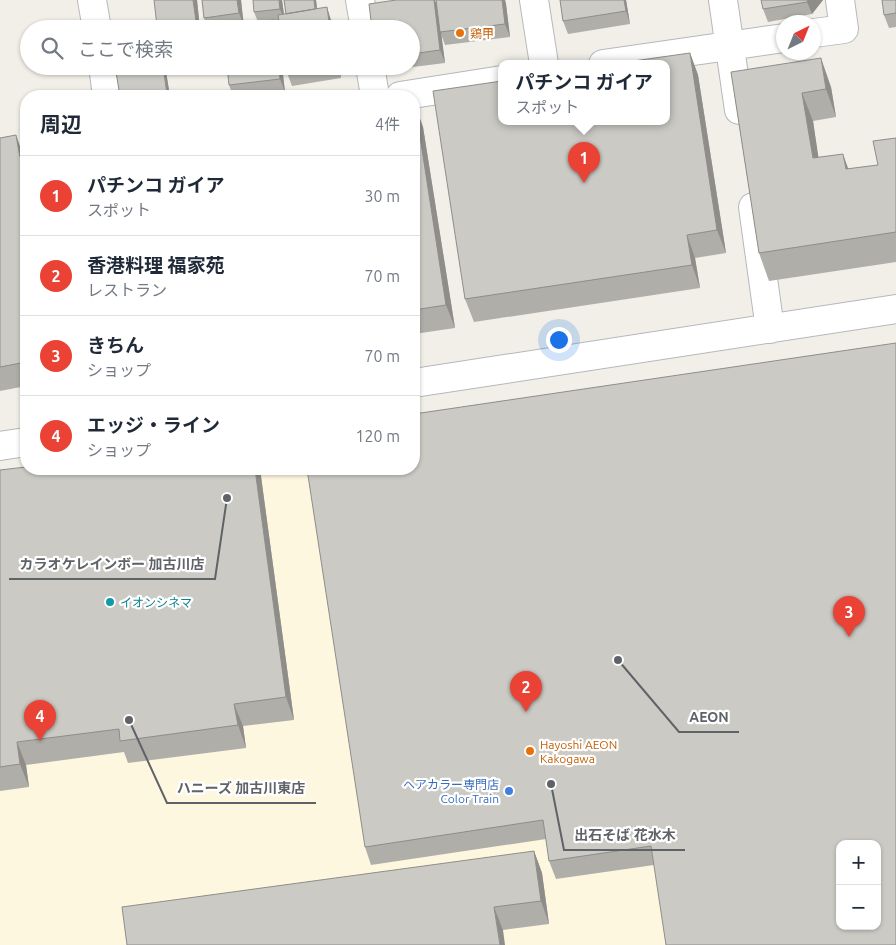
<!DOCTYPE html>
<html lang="ja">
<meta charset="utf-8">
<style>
:root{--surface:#fff;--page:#f2f2f3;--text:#1f2937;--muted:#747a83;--line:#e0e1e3;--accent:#ea4335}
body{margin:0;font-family:Ubuntu,"Noto Sans JP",sans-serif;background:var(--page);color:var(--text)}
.controls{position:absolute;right:15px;bottom:15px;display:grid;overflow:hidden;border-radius:10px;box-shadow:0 1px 4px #0004}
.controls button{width:45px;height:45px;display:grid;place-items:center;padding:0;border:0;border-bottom:1px solid var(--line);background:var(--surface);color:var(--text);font:25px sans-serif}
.compass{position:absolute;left:776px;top:15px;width:45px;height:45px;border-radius:50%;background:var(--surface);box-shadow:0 1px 4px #0004;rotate:43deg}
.you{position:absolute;left:558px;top:339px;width:18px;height:18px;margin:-12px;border:4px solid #fff;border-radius:50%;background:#1a73e8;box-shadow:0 0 0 8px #1a73e833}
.badge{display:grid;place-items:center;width:32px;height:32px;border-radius:50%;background:var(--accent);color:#fff;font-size:16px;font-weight:700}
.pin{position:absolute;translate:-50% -41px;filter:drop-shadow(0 1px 2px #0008)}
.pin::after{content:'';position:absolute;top:26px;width:18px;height:15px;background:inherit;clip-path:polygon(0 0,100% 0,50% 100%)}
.popup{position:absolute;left:498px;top:60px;width:172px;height:65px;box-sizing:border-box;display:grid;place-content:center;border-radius:10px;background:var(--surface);filter:drop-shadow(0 1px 4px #0005);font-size:16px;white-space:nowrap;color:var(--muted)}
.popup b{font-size:19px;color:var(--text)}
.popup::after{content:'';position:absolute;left:50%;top:100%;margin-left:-10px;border:10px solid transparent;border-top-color:var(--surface)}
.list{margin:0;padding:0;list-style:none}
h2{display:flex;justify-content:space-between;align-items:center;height:65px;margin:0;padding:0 20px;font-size:21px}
h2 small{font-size:16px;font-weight:400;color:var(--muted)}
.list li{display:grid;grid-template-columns:32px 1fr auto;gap:15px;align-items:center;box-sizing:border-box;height:80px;padding:0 20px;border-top:1px solid var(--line)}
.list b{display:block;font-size:19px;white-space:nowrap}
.list p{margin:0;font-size:16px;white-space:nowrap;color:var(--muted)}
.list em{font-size:16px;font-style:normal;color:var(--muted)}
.icon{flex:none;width:28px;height:28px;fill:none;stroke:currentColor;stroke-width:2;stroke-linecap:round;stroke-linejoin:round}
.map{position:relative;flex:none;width:896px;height:945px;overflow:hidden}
.search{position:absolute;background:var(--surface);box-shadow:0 1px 4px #0004;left:20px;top:20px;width:400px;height:55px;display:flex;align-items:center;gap:12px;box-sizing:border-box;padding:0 18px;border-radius:28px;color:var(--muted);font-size:19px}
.panel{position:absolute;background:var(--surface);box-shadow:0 1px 4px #0004;left:20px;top:90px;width:400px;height:385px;border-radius:20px}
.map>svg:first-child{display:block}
.commercial{fill:#fef7e0;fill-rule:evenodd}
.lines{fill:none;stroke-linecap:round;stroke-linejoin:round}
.minor-casing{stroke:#b5b8bc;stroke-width:30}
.minor{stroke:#fff;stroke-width:28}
.wall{fill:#afaea9}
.shaded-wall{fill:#8f8d8a}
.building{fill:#cccac5;stroke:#8f8d8a;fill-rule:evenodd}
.food-dot{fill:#e8710a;stroke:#fff;stroke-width:2}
.culture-dot{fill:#0f9aa8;stroke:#fff;stroke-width:2}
.shop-dot{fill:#3f7fe0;stroke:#fff;stroke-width:2}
.labels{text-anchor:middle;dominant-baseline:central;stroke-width:4.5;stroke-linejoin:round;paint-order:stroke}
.food-label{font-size:12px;fill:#c56008;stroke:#fff;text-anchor:start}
.culture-label{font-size:12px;fill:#0d838f;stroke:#fff;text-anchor:start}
.shop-label{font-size:12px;fill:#366cbe;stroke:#fff;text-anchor:end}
.leader{fill:none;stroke:#5f6368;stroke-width:2}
.callout-dot{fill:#5f6368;stroke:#fff;stroke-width:2}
.callout-label{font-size:14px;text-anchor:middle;font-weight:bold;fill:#5f6368;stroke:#fff;stroke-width:4.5;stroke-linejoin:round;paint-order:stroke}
</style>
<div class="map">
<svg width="896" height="945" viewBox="0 0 896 945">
<rect width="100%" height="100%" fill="#f1efe8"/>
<path class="commercial" d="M896 349V945H0V486L112 469H414ZM840 844H877V926H840Z"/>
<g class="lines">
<defs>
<path id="minor" d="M92 0 97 29
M360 0 365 29
M534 0 544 64
M723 0 739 110
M814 33 844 29 840 0
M603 64 784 38
M103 66 107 96
M370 66 375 96
M400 96 502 80
M753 207 770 329
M414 383 896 309
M0 446 26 442"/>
</defs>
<use href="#minor" class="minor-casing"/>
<use href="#minor" class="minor"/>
</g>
<path class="wall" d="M197 0 200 29H158L157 26Z
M202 0H241L243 23 258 22 254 12 282 0 284 14H286L284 0H316L317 9 331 20 275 23 277 29H208L204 18Z
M436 0H505L506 4 510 37 445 45 441 34 445 63 381 71 379 66H411V29L437 6Z
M560 0H626L630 24 568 34 563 21Z
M761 0H823L812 14 768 22 763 9Z
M896 0V27L889 28 884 15Z
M690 53 698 75 726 253 695 258 700 288 474 322 465 299Z
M115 66H165L170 96H120Z
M227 66H282L285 92 248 96H233L229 85Z
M286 66H339L341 78 292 86 287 73Z
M731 72 831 87 836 117 813 121 818 157 849 169 878 165 896 138V262L769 281 759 253Z
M414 105 423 127 455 328 414 334Z
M16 135 23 156 26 155V386L0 391V138Z
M896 343 654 865 556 879 549 861 546 839 371 865 365 847Z
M26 469H260L294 720 243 726 246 748 128 763 124 752 26 765 29 787 0 791V470Z
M534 851 542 873 549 924 503 930 127 945Z"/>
<path class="shaded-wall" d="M193 0H197L200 29H199L196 21Z
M237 0H241L244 26 239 13Z
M279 0H282L285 22 280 9Z
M314 0H316L318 17 316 10Z
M434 0H435L438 8 445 63 440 50Z
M502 0H505L506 4 510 37 505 24Z
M624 0H626L630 24 626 11Z
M808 0H823L812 14 807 2Z
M327 7 331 20 333 29H330Z
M690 53 698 75 726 253 717 230Z
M821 58 831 87 836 117 826 89Z
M163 66H165L170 96H168L167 94Z
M279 66H282L285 92 280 79Z
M337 66H339L341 78Z
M802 93 813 121 823 187 813 158Z
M415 104 423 127 455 328 446 305Z
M16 135 24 158 20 157Z
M843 154 853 182 846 169Z
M687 235 695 258 700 288 692 265Z
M255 469H260L294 720 286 697Z
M234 704 243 726 246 748 238 725Z
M17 742 26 765 29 787 20 764Z
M534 851 542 873 549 924 541 901Z
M494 907 503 930 505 945H500Z"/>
<path class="building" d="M154 0H193L196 21 157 26Z
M202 0H237L239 13 204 18Z
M253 0H279L280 9 254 12Z
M284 0H314L315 9 286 14Z
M396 0H434L440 50 411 54V29H372L369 4Z
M436 0H502L505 24 440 32Z
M560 0H624L626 11 563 21Z
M761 0H808L807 2 763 9Z
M882 0H896V13L884 15Z
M327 7 330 29H280L278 15Z
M274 20 275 29H223L222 25Z
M690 53 717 230 687 235 692 265 465 299 433 91 502 81V122H666V64H612Z
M821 58 826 89 802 93 813 158 843 154 846 169 878 165 873 141 896 138V232L759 253 731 72Z
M115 66H163L167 94 152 96H120Z
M227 66H279L280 79 229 85Z
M286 66H332L287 73Z
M415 104 446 305 414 310V105Z
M16 135 20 157 26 155V362L0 367V138Z
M896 343V945H666L651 846 549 861 543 820 365 847 307 469H414V414ZM840 844H877V926H840Z
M26 467V469H255L286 697 234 704 238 725 120 741 119 729 17 742 20 764 0 767V470Z
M534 851 541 901 494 907 500 945H127L122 907Z"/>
<g class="food-dot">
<circle cx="460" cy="33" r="5"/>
<circle cx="530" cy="751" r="5"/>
</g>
<circle class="culture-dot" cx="110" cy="602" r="5"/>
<circle class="shop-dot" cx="509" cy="791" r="5"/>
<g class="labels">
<g class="food-label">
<text x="470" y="33">鶏甲</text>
<text x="540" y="744">Hayoshi AEON<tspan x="540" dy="14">Kakogawa</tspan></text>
</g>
<g class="culture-label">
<text x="120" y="602">イオンシネマ</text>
</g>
<g class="shop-label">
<text x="499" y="784">ヘアカラー専門店<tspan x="499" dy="14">Color Train</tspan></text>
</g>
</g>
<path class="leader" d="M227 498L215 579H9M618 660L679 732H739M129 720L167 803H316M551 784L564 850H685"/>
<g class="callout-dot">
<circle cx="227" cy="498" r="5"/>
<circle cx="618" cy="660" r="5"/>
<circle cx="129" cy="720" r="5"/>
<circle cx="551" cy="784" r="5"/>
</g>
<g class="callout-label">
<text x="112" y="569">カラオケレインボー 加古川店</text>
<text x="709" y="722">AEON</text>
<text x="241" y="793">ハニーズ 加古川東店</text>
<text x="625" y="840">出石そば 花水木</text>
</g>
</svg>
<div class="controls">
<button>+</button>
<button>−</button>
</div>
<svg class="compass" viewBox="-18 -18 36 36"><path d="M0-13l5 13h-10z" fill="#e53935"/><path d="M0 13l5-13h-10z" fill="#747a83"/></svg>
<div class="you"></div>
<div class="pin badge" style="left:584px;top:183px">1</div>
<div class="popup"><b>パチンコ ガイア</b>スポット</div>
<div class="pin badge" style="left:526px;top:712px">2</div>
<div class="pin badge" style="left:849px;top:637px">3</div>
<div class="pin badge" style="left:40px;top:741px">4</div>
<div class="search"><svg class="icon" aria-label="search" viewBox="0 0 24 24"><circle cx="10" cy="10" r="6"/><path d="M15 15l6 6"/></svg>ここで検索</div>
<section class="panel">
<h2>周辺<small>4件</small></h2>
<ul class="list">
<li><span class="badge">1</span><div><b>パチンコ ガイア</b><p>スポット</p></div><em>30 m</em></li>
<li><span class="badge">2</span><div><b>香港料理 福家苑</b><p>レストラン</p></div><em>70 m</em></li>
<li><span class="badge">3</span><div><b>きちん</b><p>ショップ</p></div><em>70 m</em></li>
<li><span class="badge">4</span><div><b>エッジ・ライン</b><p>ショップ</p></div><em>120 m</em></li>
</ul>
</section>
</div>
